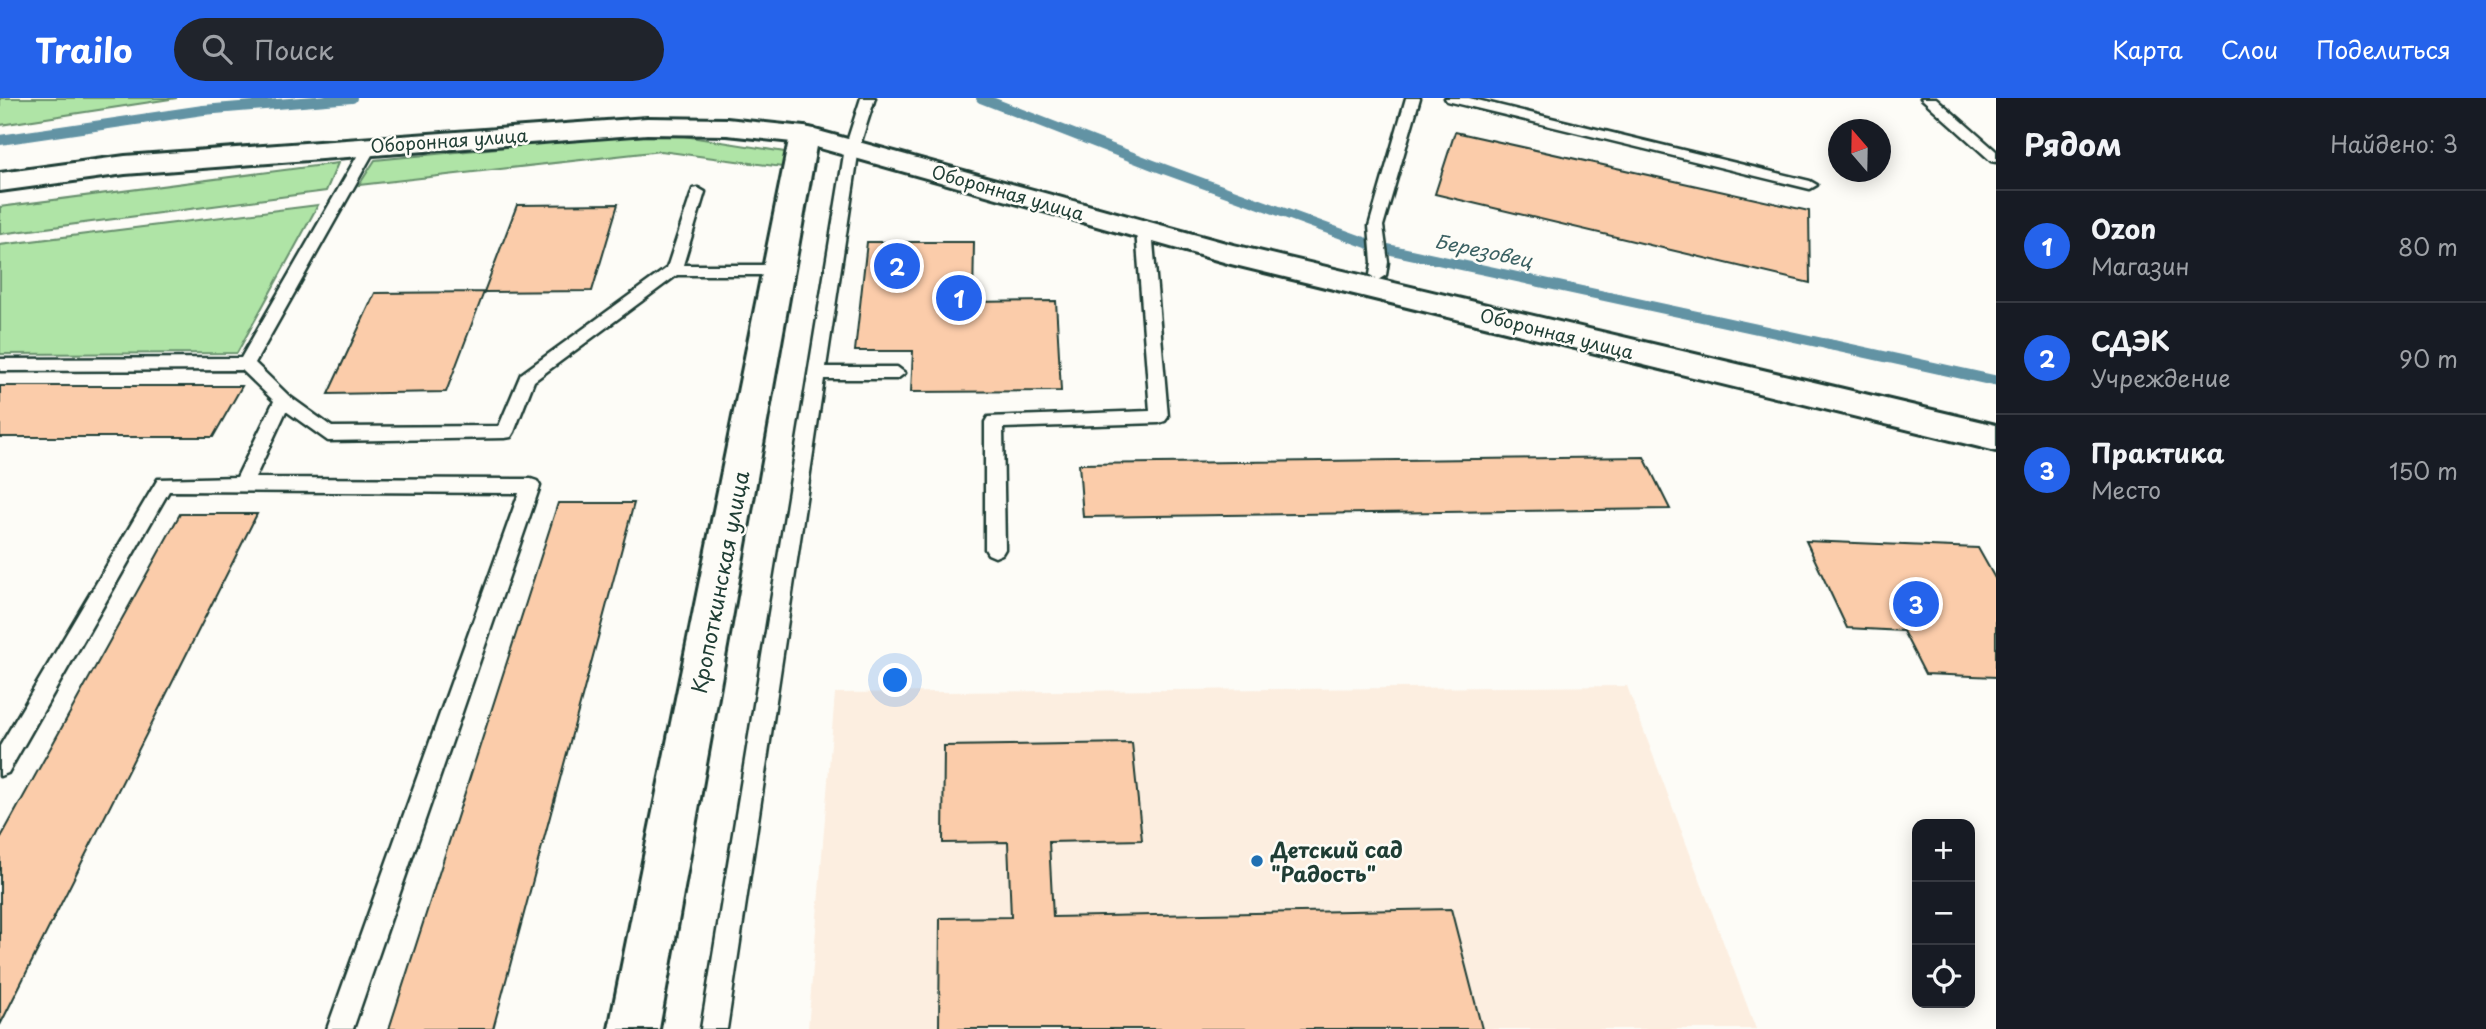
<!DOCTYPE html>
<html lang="ru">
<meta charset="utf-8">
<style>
:root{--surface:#171b24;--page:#20242c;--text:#f1f3f6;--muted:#9ea1a6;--line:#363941;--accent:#2563eb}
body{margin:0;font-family:"Playpen Sans",sans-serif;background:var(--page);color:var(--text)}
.controls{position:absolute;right:21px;bottom:21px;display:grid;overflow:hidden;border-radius:14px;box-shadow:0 4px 18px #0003}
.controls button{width:63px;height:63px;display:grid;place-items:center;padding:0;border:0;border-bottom:2px solid var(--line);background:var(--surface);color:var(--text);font:35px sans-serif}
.compass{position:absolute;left:1828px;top:21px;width:63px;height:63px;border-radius:50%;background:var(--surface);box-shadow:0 4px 18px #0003;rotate:340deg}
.you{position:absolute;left:896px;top:583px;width:24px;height:24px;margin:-18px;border:5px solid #fff;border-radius:50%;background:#1a73e8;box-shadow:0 0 0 10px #1a73e833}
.badge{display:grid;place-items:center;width:46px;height:46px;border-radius:50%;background:var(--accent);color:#fff;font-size:23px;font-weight:700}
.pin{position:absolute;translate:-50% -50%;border:4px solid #fff;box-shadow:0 2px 7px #0006}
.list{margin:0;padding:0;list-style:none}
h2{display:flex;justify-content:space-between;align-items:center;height:91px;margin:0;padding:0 28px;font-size:30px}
h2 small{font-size:23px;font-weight:400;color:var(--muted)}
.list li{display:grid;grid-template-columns:46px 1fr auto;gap:21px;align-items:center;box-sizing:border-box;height:112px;padding:0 28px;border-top:2px solid var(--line)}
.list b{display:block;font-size:26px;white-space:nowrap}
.list p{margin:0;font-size:23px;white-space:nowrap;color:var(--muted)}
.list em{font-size:23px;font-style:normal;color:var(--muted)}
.icon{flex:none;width:38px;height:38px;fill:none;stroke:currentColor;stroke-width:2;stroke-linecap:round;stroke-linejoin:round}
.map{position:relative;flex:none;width:1996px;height:931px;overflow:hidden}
header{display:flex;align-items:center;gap:42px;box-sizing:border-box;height:98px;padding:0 35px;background:var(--accent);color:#fff}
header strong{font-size:33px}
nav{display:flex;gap:38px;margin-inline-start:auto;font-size:24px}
.search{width:490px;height:63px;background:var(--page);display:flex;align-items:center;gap:18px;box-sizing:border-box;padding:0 24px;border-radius:38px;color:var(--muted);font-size:26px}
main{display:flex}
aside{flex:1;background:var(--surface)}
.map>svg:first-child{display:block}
.built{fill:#fceee0}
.green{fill:#afe4a6;stroke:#67906d;stroke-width:2}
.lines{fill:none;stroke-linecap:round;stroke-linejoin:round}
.stream-far1{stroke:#6293a4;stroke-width:10}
.stream{stroke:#6293a4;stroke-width:11}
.building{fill:#fbccaa;stroke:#1f3d34;stroke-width:2}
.lane-casing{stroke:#1f3d34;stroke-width:5}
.street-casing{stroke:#1f3d34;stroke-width:6}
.secondary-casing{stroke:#1f3d34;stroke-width:6}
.lane{fill:#fdfcf7;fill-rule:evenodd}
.street{fill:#fdfcf7;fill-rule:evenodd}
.secondary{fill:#fdfcf7;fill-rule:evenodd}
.poi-dot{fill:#1f6fb2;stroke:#fdfcf7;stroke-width:2.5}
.labels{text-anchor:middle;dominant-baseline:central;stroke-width:5;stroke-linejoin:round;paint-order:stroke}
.far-street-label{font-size:18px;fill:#1f3d34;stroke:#fdfcf7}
.far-water-label{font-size:19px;font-style:italic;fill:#3b6163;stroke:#fdfcf7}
.street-label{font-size:21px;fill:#1f3d34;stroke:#fdfcf7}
.poi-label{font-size:21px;font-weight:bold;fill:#1f3d34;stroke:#fdfcf7;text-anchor:start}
</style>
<header>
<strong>Trailo</strong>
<div class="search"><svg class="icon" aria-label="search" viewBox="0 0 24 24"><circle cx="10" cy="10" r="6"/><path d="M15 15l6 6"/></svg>Поиск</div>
<nav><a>Карта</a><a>Слои</a><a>Поделиться</a></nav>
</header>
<main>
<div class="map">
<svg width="1996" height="931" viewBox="0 0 1996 931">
<rect width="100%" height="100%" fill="#fdfcf7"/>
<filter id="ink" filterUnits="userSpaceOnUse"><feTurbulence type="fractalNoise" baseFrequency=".0143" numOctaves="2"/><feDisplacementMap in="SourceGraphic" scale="14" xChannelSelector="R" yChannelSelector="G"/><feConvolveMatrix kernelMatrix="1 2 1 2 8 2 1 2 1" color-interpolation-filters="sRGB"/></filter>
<g filter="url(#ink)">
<path class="built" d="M1627 588 1756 931H808L835 595Z"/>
<path class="green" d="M0 0H177L0 27Z
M659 34 791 55 782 69 661 53 359 87 375 62Z
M338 65 326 93 0 136V109Z
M318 107 237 255 0 256V147Z"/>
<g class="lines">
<path class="stream-far1" d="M981 0 1153 67 1378 149 1836 248
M0 42 203 12 352 0"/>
<path class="stream" d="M1827 246 1996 283"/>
</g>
<path class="building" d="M1455 34 1809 113 1810 185 1435 96Z
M618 106 592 193 484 194 517 107Z
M867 144H974L973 204 1056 203 1061 293 911 294 913 253H855Z
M484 194 446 294 328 296 375 195Z
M0 288H242L213 339H0Z
M1644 359 1670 411 1083 419 1079 366Z
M558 405H634L493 931H389Z
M180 416H257L0 927V741Z
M1806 443 1978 450 1996 482V579L1925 576 1903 533 1847 530Z
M1132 645 1142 742 1049 744 1053 819 1451 811 1482 931H939L940 820 1011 819 1008 744 943 745 944 648Z"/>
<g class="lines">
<defs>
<path id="lane" d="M861 0H875L859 50 826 269H897L905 275 897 281H824L727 931H701L845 50Z
M1406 0H1420L1383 128 1388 164 1386 177 1378 182 1370 177 1372 164 1369 128Z
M1445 0H1469L1810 83 1817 87 1810 91 1447 3Z
M1921 0H1936L1996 53V64L1991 63Z
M370 44 377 48 255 265 289 298 332 329 499 328 521 276 667 170 693 91 698 90 705 94 683 167H779L787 172 779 177H677L534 283 514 334 511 339 505 340 328 343 286 313 255 380 531 381 537 383 540 388 353 931H327L519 395 169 393 8 675 0 678V648L158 381 237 379 274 303 242 272 0 273V261L241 260 363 48Z
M1144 127 1152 132 1168 319 1165 323 1159 325 1003 330 1005 451 1002 456 995 459 988 456 985 451V324L988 319 1150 313 1136 132Z"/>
<path id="street" d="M804 29 814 31 818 37 659 931H609L790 37 794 31Z"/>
<path id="secondary" d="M647 20 727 21 804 29 1233 147 1996 327V353L1231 166 802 45 727 37 647 36 125 76 0 93V75L125 58Z"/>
</defs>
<use href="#lane" class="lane-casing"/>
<use href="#street" class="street-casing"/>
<use href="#secondary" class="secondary-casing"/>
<use href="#lane" class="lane"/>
<use href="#street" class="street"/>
<use href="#secondary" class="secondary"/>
</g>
</g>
<circle class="poi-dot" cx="1257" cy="763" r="7"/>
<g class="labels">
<g class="far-street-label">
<text transform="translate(449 42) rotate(-4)">Оборонная улица</text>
<text transform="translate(1008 94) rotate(16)">Оборонная улица</text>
<text transform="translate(1557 235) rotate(14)">Оборонная улица</text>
</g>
<g class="far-water-label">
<text transform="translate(1484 152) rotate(12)">Березовец</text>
</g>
<g class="street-label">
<text transform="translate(719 484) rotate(-79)">Кропоткинская улица</text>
</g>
<g class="poi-label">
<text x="1271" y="751">Детский сад<tspan x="1271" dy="24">"Радость"</tspan></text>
</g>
</g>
</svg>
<div class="controls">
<button>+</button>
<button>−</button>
<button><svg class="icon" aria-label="locate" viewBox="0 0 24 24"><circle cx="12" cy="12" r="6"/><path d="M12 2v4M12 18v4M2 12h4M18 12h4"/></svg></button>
</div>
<svg class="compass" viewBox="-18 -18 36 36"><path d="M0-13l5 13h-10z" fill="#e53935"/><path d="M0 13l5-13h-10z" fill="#9ea1a6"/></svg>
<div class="you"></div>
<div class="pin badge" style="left:959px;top:200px">1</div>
<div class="pin badge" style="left:897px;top:168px">2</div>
<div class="pin badge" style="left:1916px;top:506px">3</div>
</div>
<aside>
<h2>Рядом<small>Найдено: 3</small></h2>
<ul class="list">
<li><span class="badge">1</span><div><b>Ozon</b><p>Магазин</p></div><em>80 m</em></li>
<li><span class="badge">2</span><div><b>СДЭК</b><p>Учреждение</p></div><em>90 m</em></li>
<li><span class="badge">3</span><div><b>Практика</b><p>Место</p></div><em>150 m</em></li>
</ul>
</aside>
</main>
